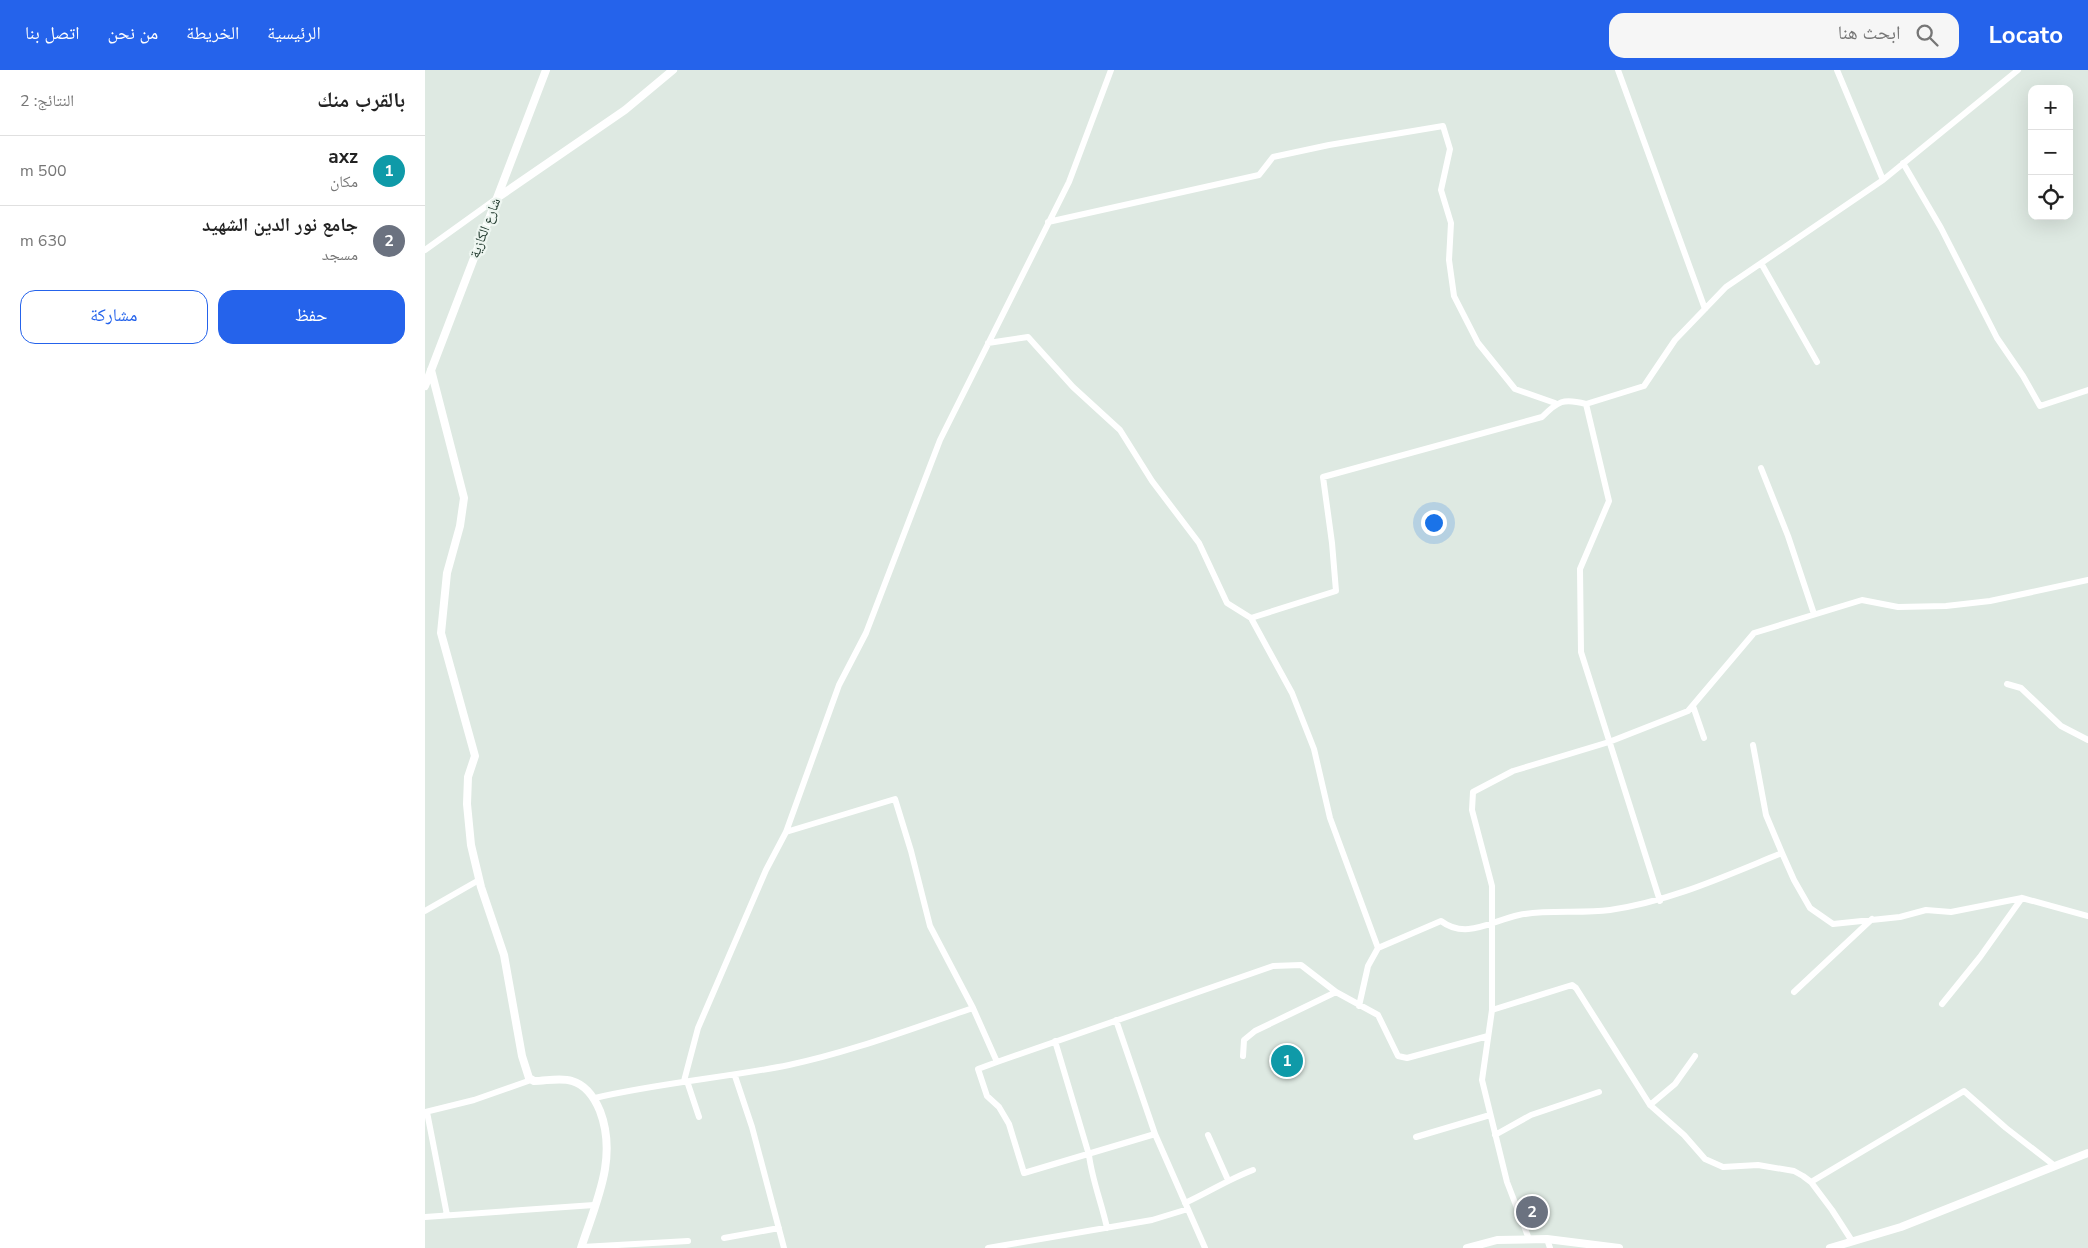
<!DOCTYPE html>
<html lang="ar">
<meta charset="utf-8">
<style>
:root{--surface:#fff;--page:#f6f6f6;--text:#222;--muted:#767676;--line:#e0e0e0;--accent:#2563eb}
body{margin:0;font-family:"Nunito Sans","Noto Naskh Arabic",sans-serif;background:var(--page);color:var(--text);direction:rtl}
.controls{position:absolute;right:15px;top:15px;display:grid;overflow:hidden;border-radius:10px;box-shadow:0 5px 20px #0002}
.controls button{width:45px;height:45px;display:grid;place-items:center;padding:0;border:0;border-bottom:1px solid var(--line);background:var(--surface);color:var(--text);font:25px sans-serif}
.you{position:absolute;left:1008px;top:452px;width:18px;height:18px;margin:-12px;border:4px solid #fff;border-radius:50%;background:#1a73e8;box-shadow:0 0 0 8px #1a73e833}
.badge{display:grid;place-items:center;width:32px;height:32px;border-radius:50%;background:var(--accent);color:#fff;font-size:16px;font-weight:700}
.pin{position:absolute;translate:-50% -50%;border:2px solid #fff;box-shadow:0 1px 5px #0006}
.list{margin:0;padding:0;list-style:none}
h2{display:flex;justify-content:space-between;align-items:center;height:65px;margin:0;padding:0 20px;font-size:21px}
h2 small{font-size:16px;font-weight:400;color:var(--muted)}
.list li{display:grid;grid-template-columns:32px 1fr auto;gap:15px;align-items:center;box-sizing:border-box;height:70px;padding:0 20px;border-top:1px solid var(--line)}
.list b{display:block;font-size:19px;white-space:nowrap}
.list p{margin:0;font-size:16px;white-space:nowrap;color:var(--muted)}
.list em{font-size:16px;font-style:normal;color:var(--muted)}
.actions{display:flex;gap:10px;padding:15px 20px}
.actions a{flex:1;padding:11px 0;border:1px solid var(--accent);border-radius:15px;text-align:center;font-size:18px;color:var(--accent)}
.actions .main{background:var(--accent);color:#fff}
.icon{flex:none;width:28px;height:28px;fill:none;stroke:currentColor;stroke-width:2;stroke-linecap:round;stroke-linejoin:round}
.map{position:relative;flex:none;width:1663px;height:1178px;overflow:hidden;direction:ltr}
header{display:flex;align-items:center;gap:30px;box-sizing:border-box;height:70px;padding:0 25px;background:var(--accent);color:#fff}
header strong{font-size:24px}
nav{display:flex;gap:28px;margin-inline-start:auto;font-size:18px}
.search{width:350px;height:45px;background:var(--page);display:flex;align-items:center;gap:12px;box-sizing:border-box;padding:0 18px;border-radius:15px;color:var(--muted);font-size:19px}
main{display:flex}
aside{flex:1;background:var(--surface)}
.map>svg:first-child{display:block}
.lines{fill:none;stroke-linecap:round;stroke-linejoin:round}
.minor{stroke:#fff;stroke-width:6}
.tertiary{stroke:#fff;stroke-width:8}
.labels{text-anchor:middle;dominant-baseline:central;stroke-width:4.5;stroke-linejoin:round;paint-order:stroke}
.street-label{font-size:14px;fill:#20392d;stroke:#eef6f1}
</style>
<header>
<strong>Locato</strong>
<div class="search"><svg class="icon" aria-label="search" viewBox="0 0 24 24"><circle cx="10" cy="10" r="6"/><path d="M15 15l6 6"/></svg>ابحث هنا</div>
<nav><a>الرئيسية</a><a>الخريطة</a><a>من نحن</a><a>اتصل بنا</a></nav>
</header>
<main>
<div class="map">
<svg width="1663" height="1178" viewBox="0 0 1663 1178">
<rect width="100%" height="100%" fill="#dee9e2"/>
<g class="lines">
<path class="minor" d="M1193 0 1280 239
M1412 0 1458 110
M1478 93 1516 158 1572 268 1598 306 1615 336 1663 320
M623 152 834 105 848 87 904 75 1018 56 1025 79 1016 120 1026 153 1024 190 1029 226 1053 273 1090 319 1130 333
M0 180 71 129
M1336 193 1392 292
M563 273 603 267 648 317 695 360 727 411 774 473 802 533 826 548 867 623 889 679 905 748 953 878
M1336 398 1363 466 1389 544
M826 548 911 521 907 473 898 407 1117 347C1133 331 1138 328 1161 334
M1582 614 1596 618 1636 656 1663 670
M1268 636 1279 668
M1328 675 1341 745 1357 783
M361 762 470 729 486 781 505 856 548 938 572 992 848 896 876 895 911 922 953 945 973 986 982 988 1063 966
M1235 831 1156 582 1155 499 1184 431 1161 334 1219 316 1250 270 1301 217 1458 110 1593 0
M0 841 54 810
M1369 922 1447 849
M1517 934 1555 887 1597 828
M934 936 943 896 953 878 1016 851C1041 870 1066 851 1094 845 1123 839 1155 844 1185 840 1246 831 1300 806 1357 783L1369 810 1385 838 1408 854 1475 847 1501 840 1526 842 1597 828 1663 846
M1067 940 1147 915 1151 918 1225 1035 1259 1065 1280 1089 1298 1097 1333 1095 1369 1101 1378 1106 1386 1112 1407 1140 1427 1171
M691 950 730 1064 780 1178
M630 971 664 1085C667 1110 677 1134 682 1158
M818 986 819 970 830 961 911 922
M572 992 553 999 562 1026 574 1037 584 1054 599 1103 730 1064
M310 1006 327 1057 359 1178
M259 1011 273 958 341 800 361 762 414 615 441 563 515 370 644 112 686 0
M262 1011 274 1047
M170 1028C234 1013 299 1008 364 995 426 982 488 958 548 938
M1225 1035 1250 1014 1270 986
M0 1042 49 1030 106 1010
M2 1042 22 1145
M783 1065 803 1110
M1070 1065 1106 1045 1174 1022
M991 1067 1065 1045
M1386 1112 1539 1021 1581 1058 1630 1096
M760 1133C784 1122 804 1109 828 1100
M0 1147 169 1135
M299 1168 354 1158
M1104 1169 1082 1112 1057 1010 1067 940V816L1047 740 1048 722 1088 701 1184 672 1263 641 1329 563 1437 530 1473 537 1521 536 1565 531 1663 510
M1122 1169 1125 1178
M157 1177 263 1171
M563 1178 727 1150 763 1139"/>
<path class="tertiary" d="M72 128 200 40 248 0
M6 300 39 428 35 456 22 503 16 563 50 686 43 707 42 734 46 775 56 817 79 885 97 986 104 1008 109 1011C121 1011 136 1007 147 1011 161 1015 170 1029 175 1041 193 1088 171 1132 156 1178
M0 316 121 0
M1042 1178 1072 1170 1122 1169 1194 1178
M1405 1178 1476 1157 1663 1083"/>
</g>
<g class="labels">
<g class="street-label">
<text transform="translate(60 158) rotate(-69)">شارع الكازية</text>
</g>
</g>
</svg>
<div class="controls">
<button>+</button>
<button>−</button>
<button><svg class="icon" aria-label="locate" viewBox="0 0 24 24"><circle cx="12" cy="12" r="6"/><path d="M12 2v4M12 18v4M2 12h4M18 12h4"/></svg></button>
</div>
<div class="you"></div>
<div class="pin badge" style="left:862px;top:991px;background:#0f9aa8">1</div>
<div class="pin badge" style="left:1107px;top:1142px;background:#6b7280">2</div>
</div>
<aside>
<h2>بالقرب منك<small>النتائج: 2</small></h2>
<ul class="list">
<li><span class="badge" style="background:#0f9aa8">1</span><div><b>axz</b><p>مكان</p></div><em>500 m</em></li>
<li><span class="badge" style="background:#6b7280">2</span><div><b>جامع نور الدين الشهيد</b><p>مسجد</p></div><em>630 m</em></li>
</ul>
<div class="actions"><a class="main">حفظ</a><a>مشاركة</a></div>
</aside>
</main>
